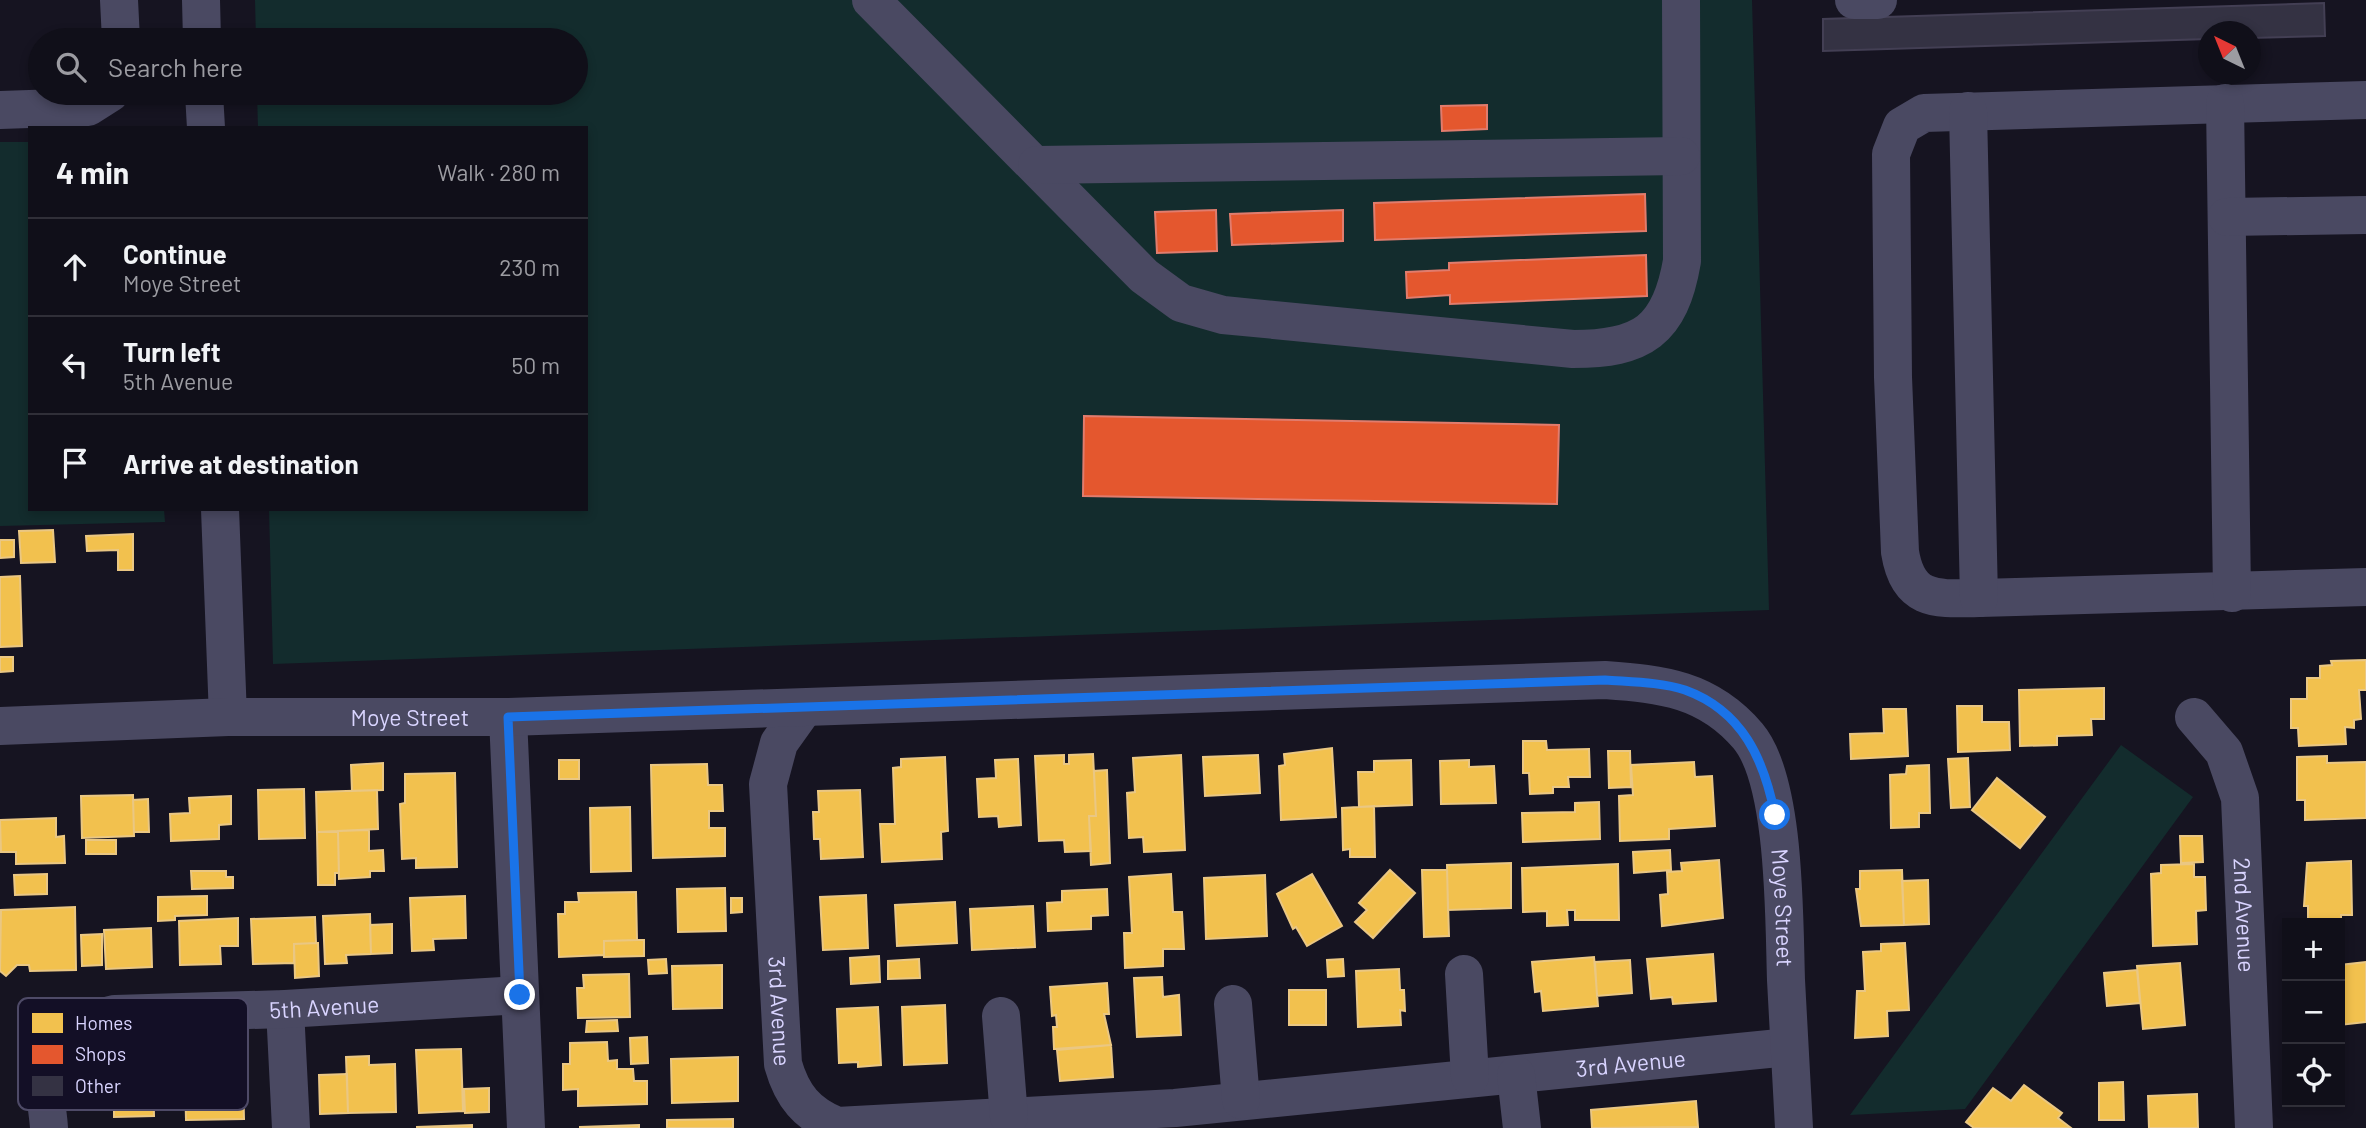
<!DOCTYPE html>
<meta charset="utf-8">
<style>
:root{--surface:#100f19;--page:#191822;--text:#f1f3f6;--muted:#9c9ca2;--line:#302f38}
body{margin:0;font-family:Barlow,sans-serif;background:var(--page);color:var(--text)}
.controls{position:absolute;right:21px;bottom:21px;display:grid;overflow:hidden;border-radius:0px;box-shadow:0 4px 10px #0003}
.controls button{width:63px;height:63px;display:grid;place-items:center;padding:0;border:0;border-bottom:2px solid var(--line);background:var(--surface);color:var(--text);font:35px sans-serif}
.compass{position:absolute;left:2198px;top:21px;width:63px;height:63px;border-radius:50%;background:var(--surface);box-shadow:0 4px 10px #0003;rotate:317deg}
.stop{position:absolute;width:21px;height:21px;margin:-16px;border:5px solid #1a73e8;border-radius:50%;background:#fff}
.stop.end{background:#1a73e8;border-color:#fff;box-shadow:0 2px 7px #0008}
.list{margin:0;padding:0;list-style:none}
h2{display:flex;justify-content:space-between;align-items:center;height:91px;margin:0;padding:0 28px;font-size:30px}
h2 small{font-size:23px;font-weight:400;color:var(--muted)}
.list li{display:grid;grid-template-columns:46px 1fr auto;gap:21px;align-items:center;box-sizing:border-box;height:98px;padding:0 28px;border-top:2px solid var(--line)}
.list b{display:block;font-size:26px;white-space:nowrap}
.list p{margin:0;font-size:23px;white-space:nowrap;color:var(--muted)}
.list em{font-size:23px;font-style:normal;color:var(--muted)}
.icon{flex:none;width:38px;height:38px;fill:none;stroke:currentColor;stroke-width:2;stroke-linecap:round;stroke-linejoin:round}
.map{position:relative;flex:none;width:2366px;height:1128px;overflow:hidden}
.search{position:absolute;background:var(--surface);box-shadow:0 4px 10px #0003;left:28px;top:28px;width:560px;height:77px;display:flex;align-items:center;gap:18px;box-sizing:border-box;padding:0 24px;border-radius:38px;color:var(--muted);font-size:26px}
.panel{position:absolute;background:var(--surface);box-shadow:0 4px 10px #0003;left:28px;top:126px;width:560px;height:385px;border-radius:0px}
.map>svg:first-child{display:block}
.green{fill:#132c2d}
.homes{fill:#f2c14e;stroke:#eac783;stroke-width:2}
.shops{fill:#e4572e;stroke:#e17c6d;stroke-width:2}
.building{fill:#343243;stroke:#433f54;stroke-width:2}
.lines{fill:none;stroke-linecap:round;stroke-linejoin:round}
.minor{stroke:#4a4962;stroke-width:38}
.route{stroke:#1a73e8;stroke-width:9}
.labels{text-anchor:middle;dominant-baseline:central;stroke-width:7;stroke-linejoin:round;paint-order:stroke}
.street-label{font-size:23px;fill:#d9d4ff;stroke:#130f26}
.key{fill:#130f26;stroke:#4e4a67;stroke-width:2}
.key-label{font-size:19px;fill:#d9d4ff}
</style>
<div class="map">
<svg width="2366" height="1128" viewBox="0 0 2366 1128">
<rect width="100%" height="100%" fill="#161421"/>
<path class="green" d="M255 0H1752L1769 610 273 664 269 509H586V128H258L257 93H576V40H256Z
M0 142H30V509H164L165 522 0 526Z
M2121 745 2193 797 1965 1109 1850 1115Z"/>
<path class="homes" d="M53 530 55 562 21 563 19 531Z
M133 534V570H118V550L87 551 86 536Z
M0 540H14V557L0 558Z
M20 576 22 646 0 647V577Z
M0 657H13V671L0 672Z
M2366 660V690H2359L2361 719 2354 720V728L2345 727 2346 744 2299 746 2298 728H2291V699H2307V678H2320V666L2332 665 2331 661Z
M2104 688V719H2091L2092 735 2057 736V745L2020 746 2019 690Z
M1957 706H1982V722H2009L2010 750 1958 752Z
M1883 709H1906L1908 756 1851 759 1850 734 1884 733Z
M1523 741H1546L1547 750 1589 749 1590 777H1568L1569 787H1553V793L1530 794 1529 773H1523Z
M1332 748 1336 817 1281 820 1279 766 1285 765 1284 754Z
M1608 751H1630L1631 787 1609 788Z
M1093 754 1096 816H1089L1091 851 1065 852 1064 840 1039 841 1035 756 1064 755V764H1069V755Z
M1181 755 1185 850 1144 852 1143 837 1129 838 1127 793 1135 792 1133 758Z
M1258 755 1260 793 1205 796 1203 757Z
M2327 756V763L2366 762V818L2305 820V800H2297V757Z
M945 757 948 831 941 832 942 859 882 862 880 824H895L893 768 901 767V759Z
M1968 758 1970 807 1951 808 1948 759Z
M1018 759 1021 825 999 827 998 816 979 817 977 779 996 778 995 760Z
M559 760H579V779H559Z
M1411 760 1412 805 1359 807 1358 772H1374V761Z
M1469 760V767L1494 766 1496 803 1441 804 1440 761Z
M1694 762 1695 777 1712 776 1715 826 1669 829V839L1620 841 1619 796 1633 795 1631 765Z
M383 763V790L352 791 351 765Z
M707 764 708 785H722L723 811H709V828H725V856L653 858 651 765Z
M1929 765 1930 813H1919V827L1891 828 1890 775 1906 774 1907 766Z
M1107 770 1110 863 1091 865 1089 816H1096L1094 771Z
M455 773 457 867 416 868V858L402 859 400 804 405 803V774Z
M1997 778 2045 817 2020 848 1972 810Z
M304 789 305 838 259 839 258 790Z
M377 790 378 829 317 832 316 792Z
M860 790 863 857 821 859 820 839H814L813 812H819L818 791Z
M133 795 134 836 82 838 81 796Z
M231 796V824L219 825V839L171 841 170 814 190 813 189 798Z
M148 799 149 832H134L133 800Z
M1599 802 1600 839 1523 842 1522 813 1575 812V803Z
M1374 806 1375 857H1350V849L1343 850 1342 808Z
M630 807 631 871 591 872 590 808Z
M56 818V837L64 836 65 863 16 864V852H1L0 820Z
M369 830V851L383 850 384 871H370V877L339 879 338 831Z
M338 831 339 873H335V885H318L317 832Z
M2180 836H2202L2203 862 2181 863Z
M86 840H116V854H86Z
M1670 850 1671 870 1634 873 1633 852Z
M1719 860 1723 918 1662 926 1660 895 1668 894 1667 872 1682 871 1681 863Z
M2351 861 2352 915H2341V927L2340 923H2308V906H2304L2307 863Z
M1511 863V908L1448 910 1447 865Z
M1618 864 1619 920H1575V910H1567L1568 925 1547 926V911L1523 912 1522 868Z
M2194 864V877H2205L2206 910 2196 911 2197 944 2153 946 2151 874 2161 873V865Z
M1390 870 1415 893 1373 938 1355 922 1367 910 1359 903Z
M1422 870H1447L1449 936 1424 937Z
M1902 870 1904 925 1861 926 1856 889H1860V871Z
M191 871H226V877H233V888L192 889Z
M47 874V894L15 895 14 875Z
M1171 874 1173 912H1182L1184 949H1163V966L1125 968 1124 933H1132L1129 877Z
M1312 874 1342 926 1307 946 1296 927 1293 929 1277 894Z
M1265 875 1267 936 1206 939 1204 878Z
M1928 880 1929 924 1904 925 1902 881Z
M725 888 726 931 678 932 677 889Z
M1107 889 1108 915 1091 916V929L1048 931 1047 903 1062 902V891Z
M636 892 637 940 604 941V955L559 957 558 914H565V902H579L578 893Z
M866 895 868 948 823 950 820 897Z
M207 896V915L175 916V920L158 921V897Z
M465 896 466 938 433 939 434 950 412 951 410 898Z
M731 898H742V912L731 913Z
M955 902 957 943 897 946 895 905Z
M1033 906 1035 947 972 950 970 909Z
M75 907 76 970 30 971 29 965H17L6 976 0 971 1 910Z
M370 914 371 954 346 955 347 963 325 964 323 916Z
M315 917 316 943 294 944V963L253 964 251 919Z
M238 918V946H220L221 964 180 965 179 921Z
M392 924V953L371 954 370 925Z
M151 928 152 967 106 969 104 930Z
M102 934V965L82 966 81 935Z
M637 940H644V956L604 957V941Z
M316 943H318L319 976 295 978 294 944Z
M1905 943 1909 1010 1887 1011 1888 1036 1855 1038 1857 991H1865L1863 952 1881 951V944Z
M1713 954 1716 1001 1673 1004 1672 997 1651 999 1647 959Z
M879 956 880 982 851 984 850 958Z
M1594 957 1598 1006 1543 1011 1541 991 1535 992 1532 962Z
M666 959 667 973 649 974 648 960Z
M919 959 920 978 888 979V961Z
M1343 959 1344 976 1328 977 1327 960Z
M1630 960 1632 993 1597 996 1595 962Z
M2366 962V1022L2340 1025V965Z
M2180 963 2185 1025 2143 1029 2137 966Z
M722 965V1008L673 1009 672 966Z
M1399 969 1400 990H1404L1405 1011 1400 1010 1401 1025 1358 1027 1356 971Z
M2137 970 2140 1003 2107 1006 2104 973Z
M629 974 630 1017 578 1018 577 988H584L583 975Z
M1162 977 1163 997 1179 995 1181 1035 1137 1037 1134 978Z
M1107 983 1109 1014H1104L1111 1045 1054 1049 1053 1027H1057L1056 1015 1052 1016 1050 987Z
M1289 990H1326V1025H1289Z
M945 1005 947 1063 904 1065 902 1007Z
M878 1007 881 1065 858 1067V1062L839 1063 837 1009Z
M617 1020 618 1031 586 1032 587 1021Z
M647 1037 648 1063 631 1064 630 1038Z
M607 1042 608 1061 617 1060V1069H633L634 1081H647V1104L578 1106V1089L563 1090V1064H570V1043Z
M1111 1045 1113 1077 1060 1081 1057 1050Z
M461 1049 463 1111 419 1113 416 1050Z
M369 1056V1065L395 1064 396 1112 348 1113 346 1057Z
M738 1057V1101L672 1103 671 1059Z
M153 1061 154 1116 114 1117V1098H108L107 1079 113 1078V1062Z
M347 1074 348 1113 320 1114 319 1075Z
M243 1076 244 1119 186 1120 185 1078Z
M2123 1082 2124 1120H2099V1083Z
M2024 1085 2062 1113 2058 1118 2071 1128H1974L1966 1122 1993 1088 2011 1101Z
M489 1088V1112L465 1113 464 1089Z
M2197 1094 2198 1128H2149L2148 1096Z
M1696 1101 1698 1127 1592 1128 1591 1110Z
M733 1119V1128H667V1120Z
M472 1125V1128H417V1127Z
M639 1125V1128H580V1127Z"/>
<path class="shops" d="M1487 105V129L1442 131 1441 106Z
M1645 194 1646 231 1375 240 1374 203Z
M1216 210 1217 251 1157 253 1155 212Z
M1343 210V241L1232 245 1230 214Z
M1646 255 1647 296 1450 304V295L1407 298 1406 272 1449 270V263Z
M1084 416 1559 425 1557 504 1083 496Z"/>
<path class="building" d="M2324 3 2325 36 2250 38V32H2208V39L1823 51V19Z"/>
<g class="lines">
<g class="minor">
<path d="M119 0 121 40"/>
<path d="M201 0 202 40"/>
<path d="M871 0 1144 276 1181 303 1223 315 1573 349C1642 349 1670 331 1682 261L1681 0"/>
<path d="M1854 0H1878"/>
<path d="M204 93 206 128"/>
<path d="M2366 100 1924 113 1902 126 1891 154 1893 377 1900 552C1908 602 1936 599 1979 598L2366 587"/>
<path d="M2225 103 2232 593"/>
<path d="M0 110 88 107 110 93"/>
<path d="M1968 111 1979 598"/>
<path d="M1037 165 1681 156"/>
<path d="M2227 217 2366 215"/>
<path d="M220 509 228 717"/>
<path id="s1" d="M804 708 779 743 768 784 783 1064C792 1096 807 1114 837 1126L1175 1108 1789 1047"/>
<path d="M508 717 526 1128"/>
<path id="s2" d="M2194 717 2224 752 2240 798 2254 1128"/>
<path id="s3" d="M0 726 228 717H508L1605 680C1662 684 1708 689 1748 736 1786 781 1784 920 1786 980 1789 1029 1791 1079 1794 1128"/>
<path d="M1464 974 1470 1077"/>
<path d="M1233 1004 1241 1100"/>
<path d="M285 1009 291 1128"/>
<path d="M1001 1016 1009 1117"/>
<path d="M1516 1075 1522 1128"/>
<path id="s4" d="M49 1128C48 1110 42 1085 46 1068 55 1036 85 1020 115 1014L285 1009 520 995"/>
</g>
</g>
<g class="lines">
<path class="route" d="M520 995 508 717 1605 680C1631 682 1660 682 1685 690 1743 711 1764 760 1775 815"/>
</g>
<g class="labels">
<g class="street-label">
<text stroke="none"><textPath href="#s3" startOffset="410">Moye Street</textPath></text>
<text stroke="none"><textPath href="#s3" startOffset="1942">Moye Street</textPath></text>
<text stroke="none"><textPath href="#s2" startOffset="212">2nd Avenue</textPath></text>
<text stroke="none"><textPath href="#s4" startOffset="362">5th Avenue</textPath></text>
<text stroke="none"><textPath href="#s1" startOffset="313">3rd Avenue</textPath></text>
<text stroke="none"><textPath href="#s1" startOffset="1248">3rd Avenue</textPath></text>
</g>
</g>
<rect x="18" y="998" width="230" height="112" rx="10" class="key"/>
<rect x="32" y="1013" width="31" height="20" fill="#f2c14e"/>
<rect x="32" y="1045" width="31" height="19" fill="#e4572e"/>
<rect x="32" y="1076" width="31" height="20" fill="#343243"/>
<g class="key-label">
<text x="75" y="1030">Homes</text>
<text x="75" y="1061">Shops</text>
<text x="75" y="1093">Other</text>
</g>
</svg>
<div class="controls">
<button>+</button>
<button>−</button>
<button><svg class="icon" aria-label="locate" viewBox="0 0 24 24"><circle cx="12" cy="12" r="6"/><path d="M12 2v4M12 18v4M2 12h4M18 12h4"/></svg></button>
</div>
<svg class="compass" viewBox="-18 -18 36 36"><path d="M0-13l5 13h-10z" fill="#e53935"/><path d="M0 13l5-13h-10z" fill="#9c9ca2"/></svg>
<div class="stop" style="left:1775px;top:815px"></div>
<div class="stop end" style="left:520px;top:995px"></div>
<div class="search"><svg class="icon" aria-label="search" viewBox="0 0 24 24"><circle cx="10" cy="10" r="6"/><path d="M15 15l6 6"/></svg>Search here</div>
<section class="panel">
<h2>4 min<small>Walk · 280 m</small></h2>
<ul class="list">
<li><svg class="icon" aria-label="ahead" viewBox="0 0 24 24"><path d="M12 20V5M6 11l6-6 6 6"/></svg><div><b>Continue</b><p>Moye Street</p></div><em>230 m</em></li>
<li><svg class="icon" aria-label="left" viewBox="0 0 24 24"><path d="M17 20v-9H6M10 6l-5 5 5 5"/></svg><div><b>Turn left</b><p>5th Avenue</p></div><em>50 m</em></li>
<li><svg class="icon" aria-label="arrive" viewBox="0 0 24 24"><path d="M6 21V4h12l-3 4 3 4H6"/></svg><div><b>Arrive at destination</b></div></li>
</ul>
</section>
</div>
